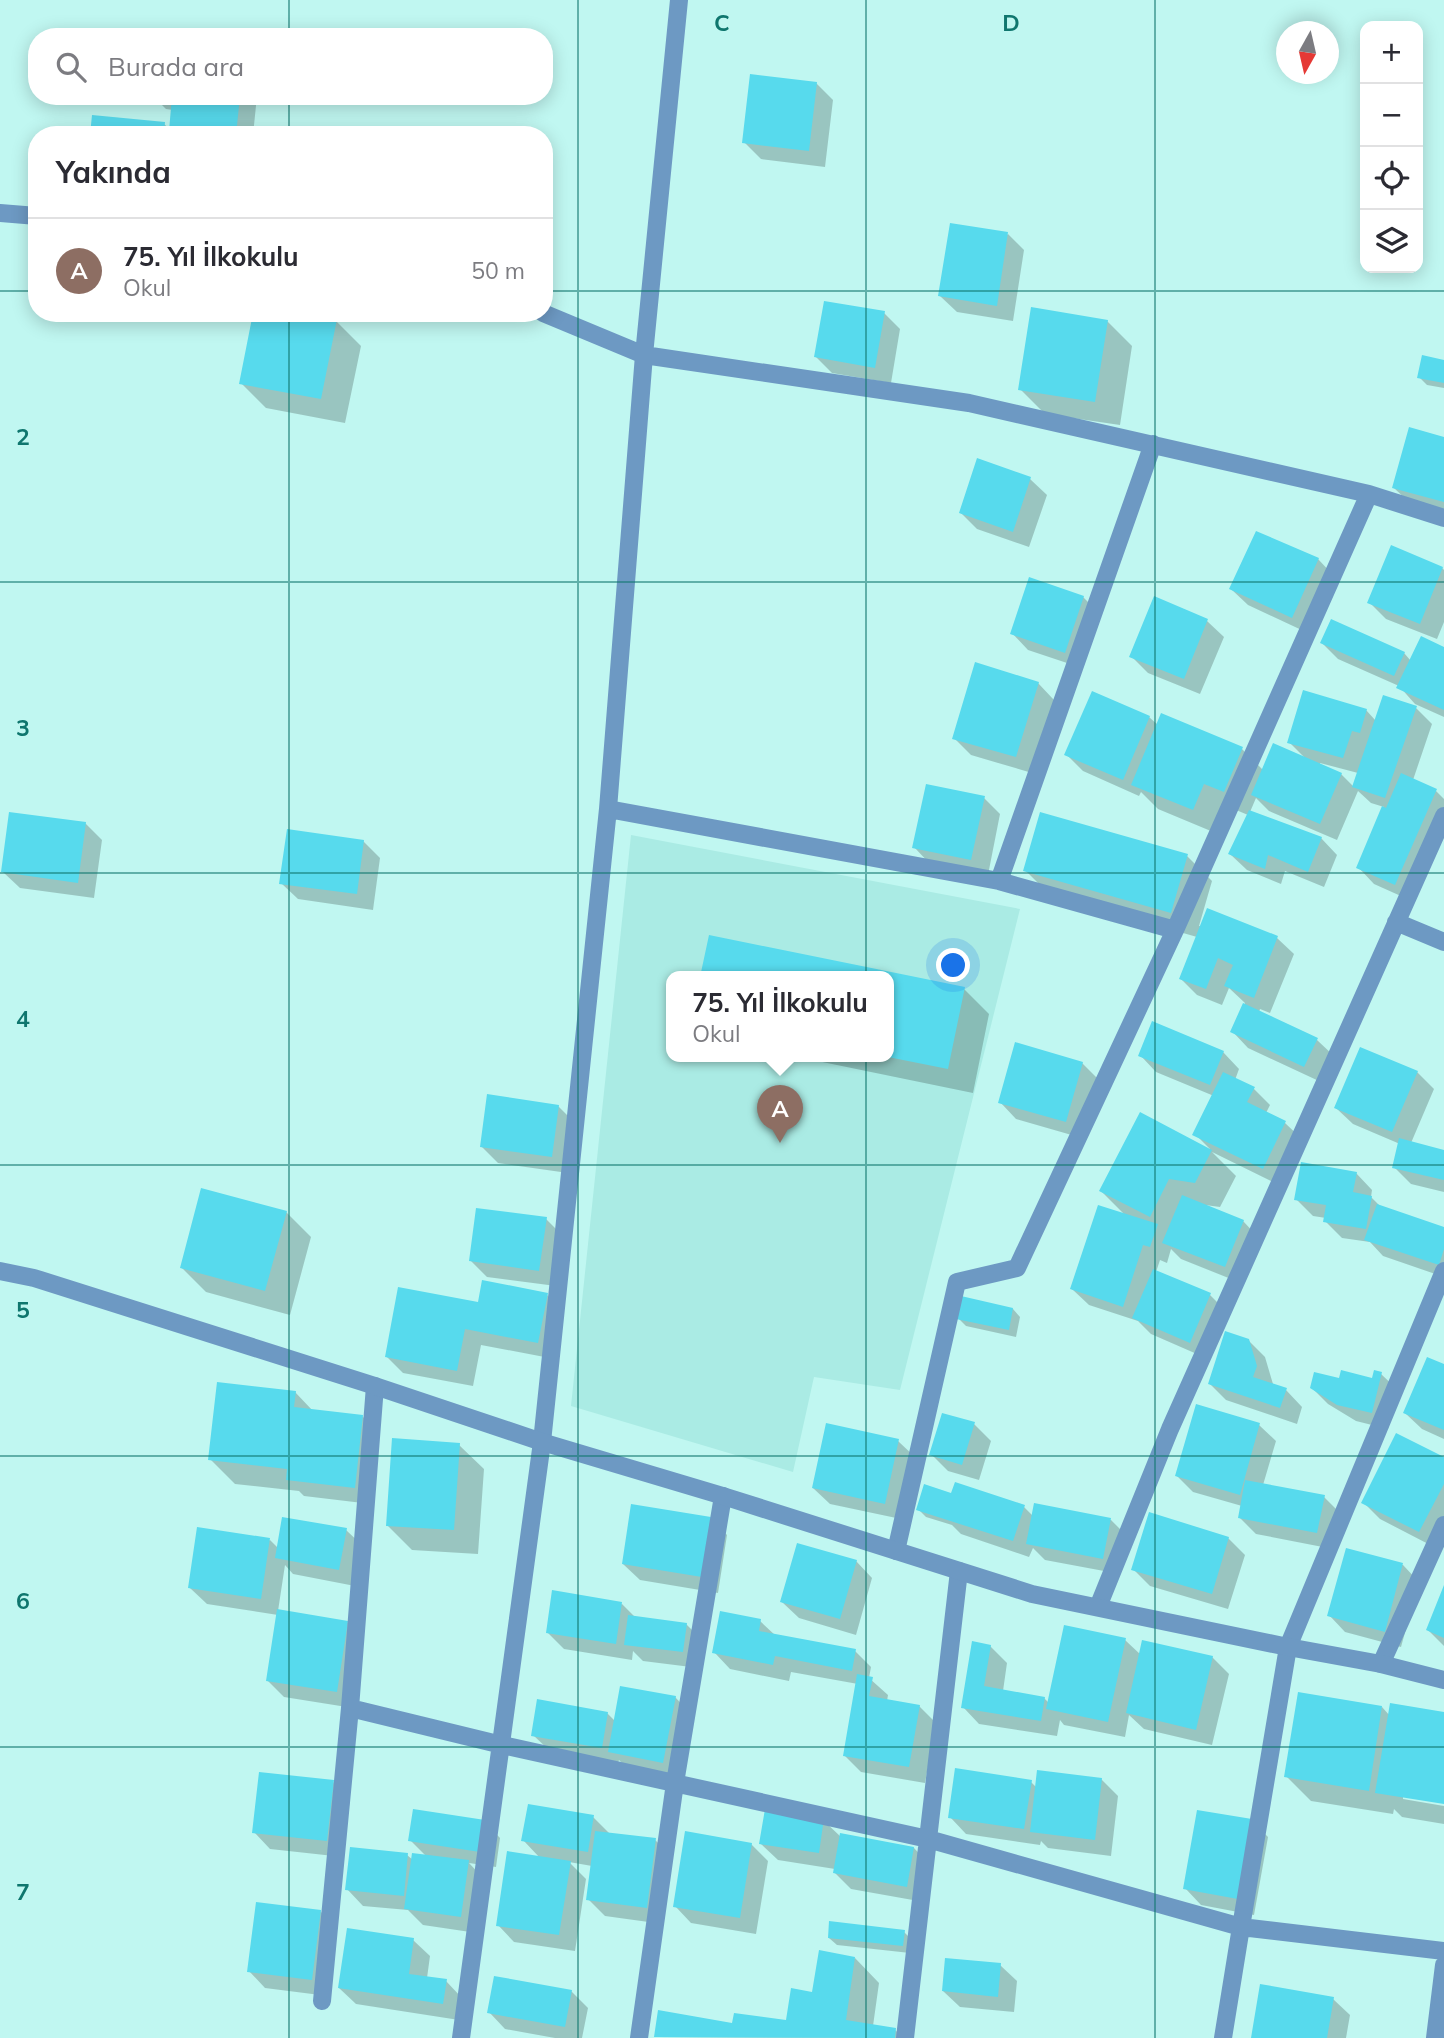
<!DOCTYPE html>
<html lang="tr">
<meta charset="utf-8">
<style>
:root{--surface:#fff;--page:#f2f2f3;--text:#2b2b33;--muted:#7c7c81;--line:#e1e1e2;--accent:#ea580c}
body{margin:0;font-family:Mulish,sans-serif;background:var(--page);color:var(--text)}
.controls{position:absolute;right:21px;top:21px;display:grid;overflow:hidden;border-radius:14px;box-shadow:0 4px 18px #0003}
.controls button{width:63px;height:63px;display:grid;place-items:center;padding:0;border:0;border-bottom:2px solid var(--line);background:var(--surface);color:var(--text);font:35px sans-serif}
.compass{position:absolute;left:1276px;top:21px;width:63px;height:63px;border-radius:50%;background:var(--surface);box-shadow:0 4px 18px #0003;rotate:188deg}
.you{position:absolute;left:954px;top:966px;width:24px;height:24px;margin:-18px;border:5px solid #fff;border-radius:50%;background:#1a73e8;box-shadow:0 0 0 10px #1a73e833}
.badge{display:grid;place-items:center;width:46px;height:46px;border-radius:50%;background:var(--accent);color:#fff;font-size:23px;font-weight:700}
.pin{position:absolute;translate:-50% -58px;filter:drop-shadow(0 2px 4px #0008)}
.pin::after{content:'';position:absolute;top:37px;width:24px;height:21px;background:inherit;clip-path:polygon(0 0,100% 0,50% 100%)}
.popup{position:absolute;left:666px;top:971px;width:228px;height:91px;box-sizing:border-box;display:grid;place-content:center;border-radius:14px;background:var(--surface);filter:drop-shadow(0 2px 5px #0005);font-size:23px;white-space:nowrap;color:var(--muted)}
.popup b{font-size:26px;color:var(--text)}
.popup::after{content:'';position:absolute;left:50%;top:100%;margin-left:-14px;border:14px solid transparent;border-top-color:var(--surface)}
.list{margin:0;padding:0;list-style:none}
h2{display:flex;justify-content:space-between;align-items:center;height:91px;margin:0;padding:0 28px;font-size:30px}
h2 small{font-size:23px;font-weight:400;color:var(--muted)}
.list li{display:grid;grid-template-columns:46px 1fr auto;gap:21px;align-items:center;box-sizing:border-box;height:105px;padding:0 28px;border-top:2px solid var(--line)}
.list b{display:block;font-size:26px;white-space:nowrap}
.list p{margin:0;font-size:23px;white-space:nowrap;color:var(--muted)}
.list em{font-size:23px;font-style:normal;color:var(--muted)}
.icon{flex:none;width:38px;height:38px;fill:none;stroke:currentColor;stroke-width:2;stroke-linecap:round;stroke-linejoin:round}
.map{position:relative;flex:none;width:1444px;height:2038px;overflow:hidden}
.search{position:absolute;background:var(--surface);box-shadow:0 4px 18px #0003;left:28px;top:28px;width:525px;height:77px;display:flex;align-items:center;gap:18px;box-sizing:border-box;padding:0 24px;border-radius:28px;color:var(--muted);font-size:26px}
.panel{position:absolute;background:var(--surface);box-shadow:0 4px 18px #0003;left:28px;top:126px;width:525px;height:196px;border-radius:28px}
.map>svg:first-child{display:block}
.built{fill:#aaebe4;fill-rule:evenodd}
.shadow{fill:#0003;fill-rule:evenodd}
.building{fill:#57daed}
.lines{fill:none;stroke-linecap:round;stroke-linejoin:round}
.minor{stroke:#6d99c3;stroke-width:18}
.tertiary{stroke:#6d99c3;stroke-width:18}
.grid{fill:none;stroke:#0f766e;stroke-width:2;stroke-opacity:0.55}
.grid-label{font-size:23px;text-anchor:middle;font-weight:bold;fill:#0f766e;stroke:#c0f7f1;stroke-width:7;stroke-linejoin:round;paint-order:stroke}
</style>
<div class="map">
<svg width="1444" height="2038" viewBox="0 0 1444 2038">
<rect width="100%" height="100%" fill="#c0f7f1"/>
<path class="built" d="M631 835 1020 909 900 1390 814 1377 793 1472 571 1406ZM672 977H888V1057H672Z"/>
<path class="shadow" d="M816 83 833 100 825 167 761 159 744 142Z
M153 96H257L253 135H92L164 124 171 130 173 110 166 109Z
M1008 234 1024 250 1013 321 957 312 940 296Z
M884 313 900 329 891 383 832 373 816 357Z
M336 321 361 346 345 423 266 408 241 383Z
M1107 321 1132 346 1120 425 1045 414 1020 389Z
M1444 361V388L1427 385 1419 377Z
M1444 439V513L1411 504 1394 488Z
M1030 479 1047 495 1029 547 977 529 961 513Z
M1318 559 1334 576 1308 633 1248 605 1231 589Z
M1442 568 1444 570V622L1437 639 1386 619 1369 602Z
M1083 597 1100 614 1082 668 1028 650 1012 633Z
M1207 621 1224 637 1200 694 1148 673 1131 656Z
M1322 643 1404 653 1411 661 1444 648V717L1415 704 1399 686 1338 659Z
M1038 683 1054 700 1032 773 971 755 954 738Z
M1416 708 1432 724 1413 780 1436 791 1444 799V826L1412 901 1374 884 1358 867 1384 807 1371 803 1358 791 1337 840 1269 811 1256 798 1250 812 1321 838 1337 855 1324 887 1285 871 1281 884 1247 870 1230 854 1248 815 1229 807 1218 834 1158 809 1141 792 1139 796 1083 771 1067 755 1149 717 1158 725 1242 749 1263 770 1306 759 1289 742 1366 710 1376 721ZM1320 763 1358 773 1354 787 1341 774 1320 765Z
M984 798 1000 814 988 875 930 864 914 847Z
M85 823 102 840 94 898 20 888 3 872Z
M363 841 380 858 373 910 298 899 281 883Z
M1187 856 1212 881 1199 926H1201L1208 910 1277 938 1294 954 1270 1013 1260 1009 1259 1012 1317 1040 1334 1056 1321 1082 1248 1048 1232 1031 1245 1003 1229 988 1222 1005 1197 995 1181 979 1197 937 1050 895 1025 870Z
M888 977 964 989 989 1014 973 1093 798 1057H888Z
M1223 1052 1239 1069 1235 1080 1254 1089 1270 1105 1266 1113 1285 1123 1302 1139 1279 1185 1212 1152 1236 1176 1220 1207 1205 1205 1243 1221 1259 1238 1241 1283 1181 1259 1171 1249 1167 1263 1160 1260 1156 1272 1210 1295 1226 1311 1206 1358 1151 1334 1138 1321 1089 1305 1072 1289 1125 1215 1101 1191 1210 1149 1195 1134 1214 1096 1156 1072 1140 1055Z
M1082 1063 1099 1080 1082 1138 1016 1119 1000 1102Z
M1417 1072 1434 1089 1411 1143 1444 1151V1192L1411 1184 1394 1167 1400 1144 1353 1124 1336 1108Z
M558 1106 575 1123 568 1173 498 1163 481 1146Z
M1356 1173 1372 1190 1371 1197 1382 1208 1444 1229V1277L1383 1256 1370 1242 1342 1238 1325 1221 1326 1218 1313 1216 1296 1199Z
M286 1212 311 1237 290 1315 206 1292 182 1268Z
M546 1219 562 1235 556 1286 487 1277 471 1261Z
M547 1295 564 1311 555 1359 481 1345 473 1386 403 1373 387 1357Z
M1013 1309 1020 1317 1016 1337 966 1326 958 1318Z
M1248 1340 1265 1357 1273 1384 1286 1390 1302 1407 1297 1424 1226 1400 1210 1384Z
M1444 1365V1439L1422 1429 1405 1413Z
M1381 1374 1398 1390 1388 1429 1356 1421 1328 1404 1312 1388 1340 1380H1373Z
M295 1392 313 1411 362 1416 379 1433 371 1504 304 1496 299 1491 235 1484 210 1459Z
M974 1424 991 1441 979 1480 948 1471 931 1454Z
M1259 1425 1276 1441 1263 1485 1324 1497 1340 1513 1333 1549 1256 1534 1240 1518 1242 1506 1193 1492 1177 1476Z
M898 1441 915 1457 901 1519 830 1504 813 1488Z
M459 1445 484 1469 478 1554 412 1550 387 1525Z
M1444 1459V1532L1436 1548 1380 1519 1363 1502Z
M950 1495 1024 1507 1033 1516 1111 1520 1127 1536 1120 1574 1045 1560 1033 1548 1029 1557 961 1534 952 1525 926 1517 918 1509Z
M711 1518 727 1535 718 1593 640 1580 623 1564Z
M346 1530 363 1546 355 1586 293 1574 285 1565 278 1611 347 1622 364 1639 353 1708 284 1697 268 1681 278 1615 207 1604 190 1588 270 1540 278 1548Z
M1228 1538 1245 1555 1228 1609 1150 1586 1133 1569Z
M1347 1550 1403 1565 1419 1582 1401 1647 1345 1632 1329 1615Z
M856 1561 872 1578 856 1635 799 1618 782 1602Z
M1444 1590V1646L1428 1630Z
M622 1604 636 1618 686 1624 703 1641 699 1668 643 1661 633 1651 632 1660 564 1649 547 1632Z
M760 1621 776 1636 855 1651 871 1667 869 1678 888 1695 887 1701 919 1706 936 1723 925 1783 861 1772 845 1756 858 1684 791 1672 789 1681 730 1669 714 1652Z
M1125 1640 1141 1655 1212 1657 1229 1674 1212 1745 1144 1729 1129 1715 1125 1737 1064 1725 1060 1720 1057 1736 979 1724 963 1707 990 1646 1007 1663 1003 1691 1044 1698 1049 1703Z
M675 1697 691 1714 679 1778 627 1768 619 1760 618 1763 550 1751 533 1735 607 1713 616 1722Z
M1382 1707 1390 1716 1444 1714V1802L1403 1796V1799L1444 1806V1824L1402 1817 1394 1809 1393 1814 1311 1801 1286 1776Z
M1101 1779 1118 1796 1111 1856 1048 1848 1041 1841 1040 1845 966 1834 950 1817 1031 1782 1037 1788Z
M333 1782 350 1798 343 1857 270 1849 254 1832Z
M593 1817 610 1834 655 1840 672 1856 663 1924 605 1916 588 1899 592 1866 569 1862 586 1879 575 1951 514 1942 498 1925 540 1858 523 1840Z
M823 1820 841 1837 914 1848 930 1865 924 1902 851 1889 835 1873V1869L778 1860 761 1844Z
M484 1821 500 1838 496 1867 469 1863 484 1879 477 1933 423 1925 408 1910 363 1906 347 1889 407 1855 413 1860 426 1856 410 1840Z
M1252 1821 1268 1837 1254 1915 1201 1905 1185 1888Z
M751 1844 768 1861 756 1934 691 1923 675 1906Z
M320 1911 337 1928 328 1996 265 1988 249 1971Z
M904 1932 912 1940 910 1953 837 1945 829 1938Z
M413 1940 430 1956 427 1978 446 1981 462 1998 459 2020 356 2004 339 1988Z
M855 1958 879 1983 873 2026 895 2030 904 2038 656 2037 734 2025 787 2022 814 1994Z
M1000 1965 1017 1981 1014 2012 960 2007 943 1991Z
M571 1991 588 2008 582 2038H555L505 2029 489 2012Z
M1333 1999 1350 2015 1346 2038H1253Z"/>
<path class="building" d="M750 74 817 82 809 151 742 143Z
M172 96H240L236 135H208L169 131Z
M92 115 165 122 164 135H90Z
M350 130 378 133V135H349Z
M950 223 1008 232 997 306 938 296Z
M824 301 885 311 875 368 814 357Z
M1031 307 1108 320 1095 402 1018 390Z
M253 313H306L337 319 321 399 239 384Z
M1422 355 1444 360V383L1417 378Z
M1409 427 1444 437V502L1392 488Z
M977 458 1031 477 1013 532 959 513Z
M1256 531 1319 558 1292 618 1229 589Z
M1391 545 1443 567 1420 624 1367 603Z
M1029 577 1084 596 1065 653 1010 634Z
M1154 596 1208 619 1184 679 1129 657Z
M1331 619 1405 652 1394 676 1320 643Z
M1421 636 1444 647V710L1396 688Z
M975 662 1039 682 1016 757 952 739Z
M1303 690 1367 709 1360 733 1352 731 1343 758 1287 743Z
M1092 691 1150 716 1123 780 1064 755Z
M1383 695 1417 706 1385 798 1352 787Z
M1161 713 1243 747 1224 792 1204 784 1193 810 1131 785Z
M1273 743 1342 773 1320 824 1251 795Z
M1401 773 1437 789 1395 885 1356 868 1382 806 1386 808Z
M926 784 985 796 971 860 912 848Z
M1249 810 1322 837 1308 872 1268 855 1265 869 1228 854Z
M9 812 86 822 78 883 1 872Z
M1040 812 1188 854 1171 913 1023 871Z
M287 829 364 840 357 894 279 884Z
M1207 908 1278 936 1254 998 1224 986 1233 965 1218 958 1206 989 1179 979Z
M709 935 965 987 948 1069 888 1057V977H700Z
M1243 1003 1318 1038 1304 1067 1230 1032Z
M1152 1021 1224 1051 1210 1085 1138 1056Z
M1015 1042 1083 1062 1066 1122 998 1103Z
M1360 1047 1418 1071 1392 1132 1334 1108Z
M1223 1072 1255 1087 1247 1102 1286 1121 1263 1169 1192 1135Z
M487 1094 559 1105 552 1157 480 1147Z
M1140 1112 1212 1150 1195 1183 1169 1179 1150 1217 1099 1191Z
M1399 1138 1444 1150V1180L1392 1168Z
M1301 1162 1357 1172 1353 1192 1372 1196 1366 1229 1323 1222 1326 1205 1294 1200Z
M201 1188 287 1211 265 1291 180 1268Z
M1182 1195 1244 1220 1225 1267 1162 1243Z
M1377 1204 1444 1227V1249L1439 1265 1364 1240Z
M1098 1205 1158 1224 1150 1247 1143 1245 1123 1307 1070 1289Z
M476 1208 547 1217 539 1271 469 1261Z
M1153 1269 1211 1293 1190 1343 1132 1318Z
M482 1280 548 1293 538 1343 465 1329 457 1371 385 1357 398 1287 478 1302Z
M961 1296 1013 1308 1009 1330 956 1319Z
M1225 1331 1249 1339 1257 1366 1253 1377 1287 1388 1280 1408 1208 1384Z
M1427 1357 1444 1364V1430L1403 1413Z
M1341 1370 1372 1378 1374 1370 1382 1372 1372 1413 1337 1405 1310 1388 1314 1372 1339 1378Z
M217 1382 296 1391 294 1407 363 1415 355 1488 286 1480 287 1469 208 1460Z
M1196 1404 1260 1423 1240 1495 1175 1476Z
M942 1413 975 1422 962 1465 929 1455Z
M826 1423 899 1439 885 1504 812 1488Z
M1396 1433 1444 1457V1484L1419 1532 1361 1503Z
M392 1438 460 1443 454 1530 386 1526Z
M1245 1480 1325 1495 1317 1533 1238 1518Z
M955 1482 1025 1505 1013 1541 916 1510 924 1484 951 1493Z
M1034 1503 1111 1518 1103 1559 1026 1544Z
M631 1504 711 1517 702 1577 622 1564Z
M1149 1512 1229 1537 1212 1594 1131 1570Z
M282 1517 347 1528 339 1570 275 1558Z
M197 1527 270 1538 261 1599 188 1588Z
M797 1543 857 1560 840 1619 780 1602Z
M1346 1548 1403 1563 1385 1632 1327 1616Z
M1444 1585V1638L1426 1630Z
M552 1590 622 1602 616 1644 546 1633Z
M277 1609 348 1621 337 1692 266 1681Z
M720 1611 761 1619 759 1631 856 1649 852 1671 775 1656 773 1665 712 1653Z
M628 1615 687 1623 683 1652 624 1645Z
M1064 1625 1126 1638 1108 1722 1046 1709Z
M1142 1640 1213 1656 1196 1730 1126 1713Z
M972 1641 991 1645 984 1686 1045 1697 1041 1721 961 1708Z
M857 1674 873 1677 869 1696 920 1705 909 1767 843 1756Z
M620 1686 676 1696 663 1763 608 1752Z
M1298 1692 1382 1706 1369 1791 1284 1777Z
M537 1699 608 1712 602 1748 531 1736Z
M1390 1703 1444 1712V1804L1375 1793Z
M955 1768 1032 1780 1024 1829 948 1818Z
M1037 1770 1102 1778 1095 1840 1030 1832Z
M259 1772 334 1780 327 1841 252 1833Z
M528 1804 594 1815 588 1852 521 1841Z
M413 1809 485 1820 480 1852 408 1841Z
M765 1809 824 1818 819 1853 759 1844Z
M1197 1810 1252 1819 1238 1899 1183 1889Z
M595 1831 656 1838 647 1908 586 1900Z
M685 1831 752 1843 740 1918 673 1907Z
M840 1833 914 1847 907 1887 833 1873Z
M350 1847 408 1853 404 1896 345 1890Z
M507 1851 571 1861 559 1935 496 1926Z
M412 1853 469 1860 461 1917 404 1909Z
M256 1902 321 1910 312 1980 247 1972Z
M829 1921 905 1930 903 1946 828 1938Z
M347 1928 414 1938 409 1974 447 1979 443 2004 338 1988Z
M819 1950 855 1957 846 2020 896 2028 895 2038 654 2037 658 2010 732 2023 734 2013 786 2020 791 1988 812 1992Z
M945 1958 1001 1963 998 1997 942 1991Z
M494 1976 572 1990 565 2027 487 2013Z
M1260 1984 1334 1997 1327 2038H1251Z"/>
<g class="lines">
<path class="minor" d="M0 213 37 216
M543 313 644 355 969 403 1369 494 1444 518
M608 809 999 881 1175 930 1017 1268 957 1282 896 1551
M999 881 1153 444
M1396 922 1444 942
M1175 930 1369 494
M375 1386 350 1708 502 1745 928 1839 1241 1927 1288 1647 1444 1271
M1098 1607 1170 1429 1444 816
M1381 1664 1444 1525
M322 2001 350 1708
M461 2038 542 1442 608 809 644 355 679 0
M639 2038 675 1783 723 1496
M905 2038 959 1571
M1223 2038 1241 1927 1444 1951
M1435 2038 1444 1965"/>
<path class="tertiary" d="M0 1271 34 1278 375 1386 542 1442 723 1496 1032 1594 1288 1647 1381 1664 1444 1680"/>
</g>
<path class="grid" d="M289 0V37M578 0V2038M866 0V2038M1155 0V2038M289 96V135M0 291H37M544 291H1444M289 313V2038M0 582H1444M0 873H1444M0 1165H1444M0 1456H1444M0 1747H1444"/>
<g class="grid-label">
<text x="722" y="31">C</text>
<text x="1011" y="31">D</text>
<text x="23" y="445">2</text>
<text x="23" y="736">3</text>
<text x="23" y="1027">4</text>
<text x="23" y="1318">5</text>
<text x="23" y="1609">6</text>
<text x="23" y="1900">7</text>
</g>
</svg>
<div class="controls">
<button>+</button>
<button>−</button>
<button><svg class="icon" aria-label="locate" viewBox="0 0 24 24"><circle cx="12" cy="12" r="6"/><path d="M12 2v4M12 18v4M2 12h4M18 12h4"/></svg></button>
<button><svg class="icon" aria-label="layers" viewBox="0 0 24 24"><path d="M12 4l9 5-9 5-9-5zM3 14l9 5 9-5"/></svg></button>
</div>
<svg class="compass" viewBox="-18 -18 36 36"><path d="M0-13l5 13h-10z" fill="#e53935"/><path d="M0 13l5-13h-10z" fill="#7c7c81"/></svg>
<div class="you"></div>
<div class="pin badge" style="left:780px;top:1143px;background:#8d6e63">A</div>
<div class="popup"><b>75. Yıl İlkokulu</b>Okul</div>
<div class="search"><svg class="icon" aria-label="search" viewBox="0 0 24 24"><circle cx="10" cy="10" r="6"/><path d="M15 15l6 6"/></svg>Burada ara</div>
<section class="panel">
<h2>Yakında<small></small></h2>
<ul class="list">
<li><span class="badge" style="background:#8d6e63">A</span><div><b>75. Yıl İlkokulu</b><p>Okul</p></div><em>50 m</em></li>
</ul>
</section>
</div>
